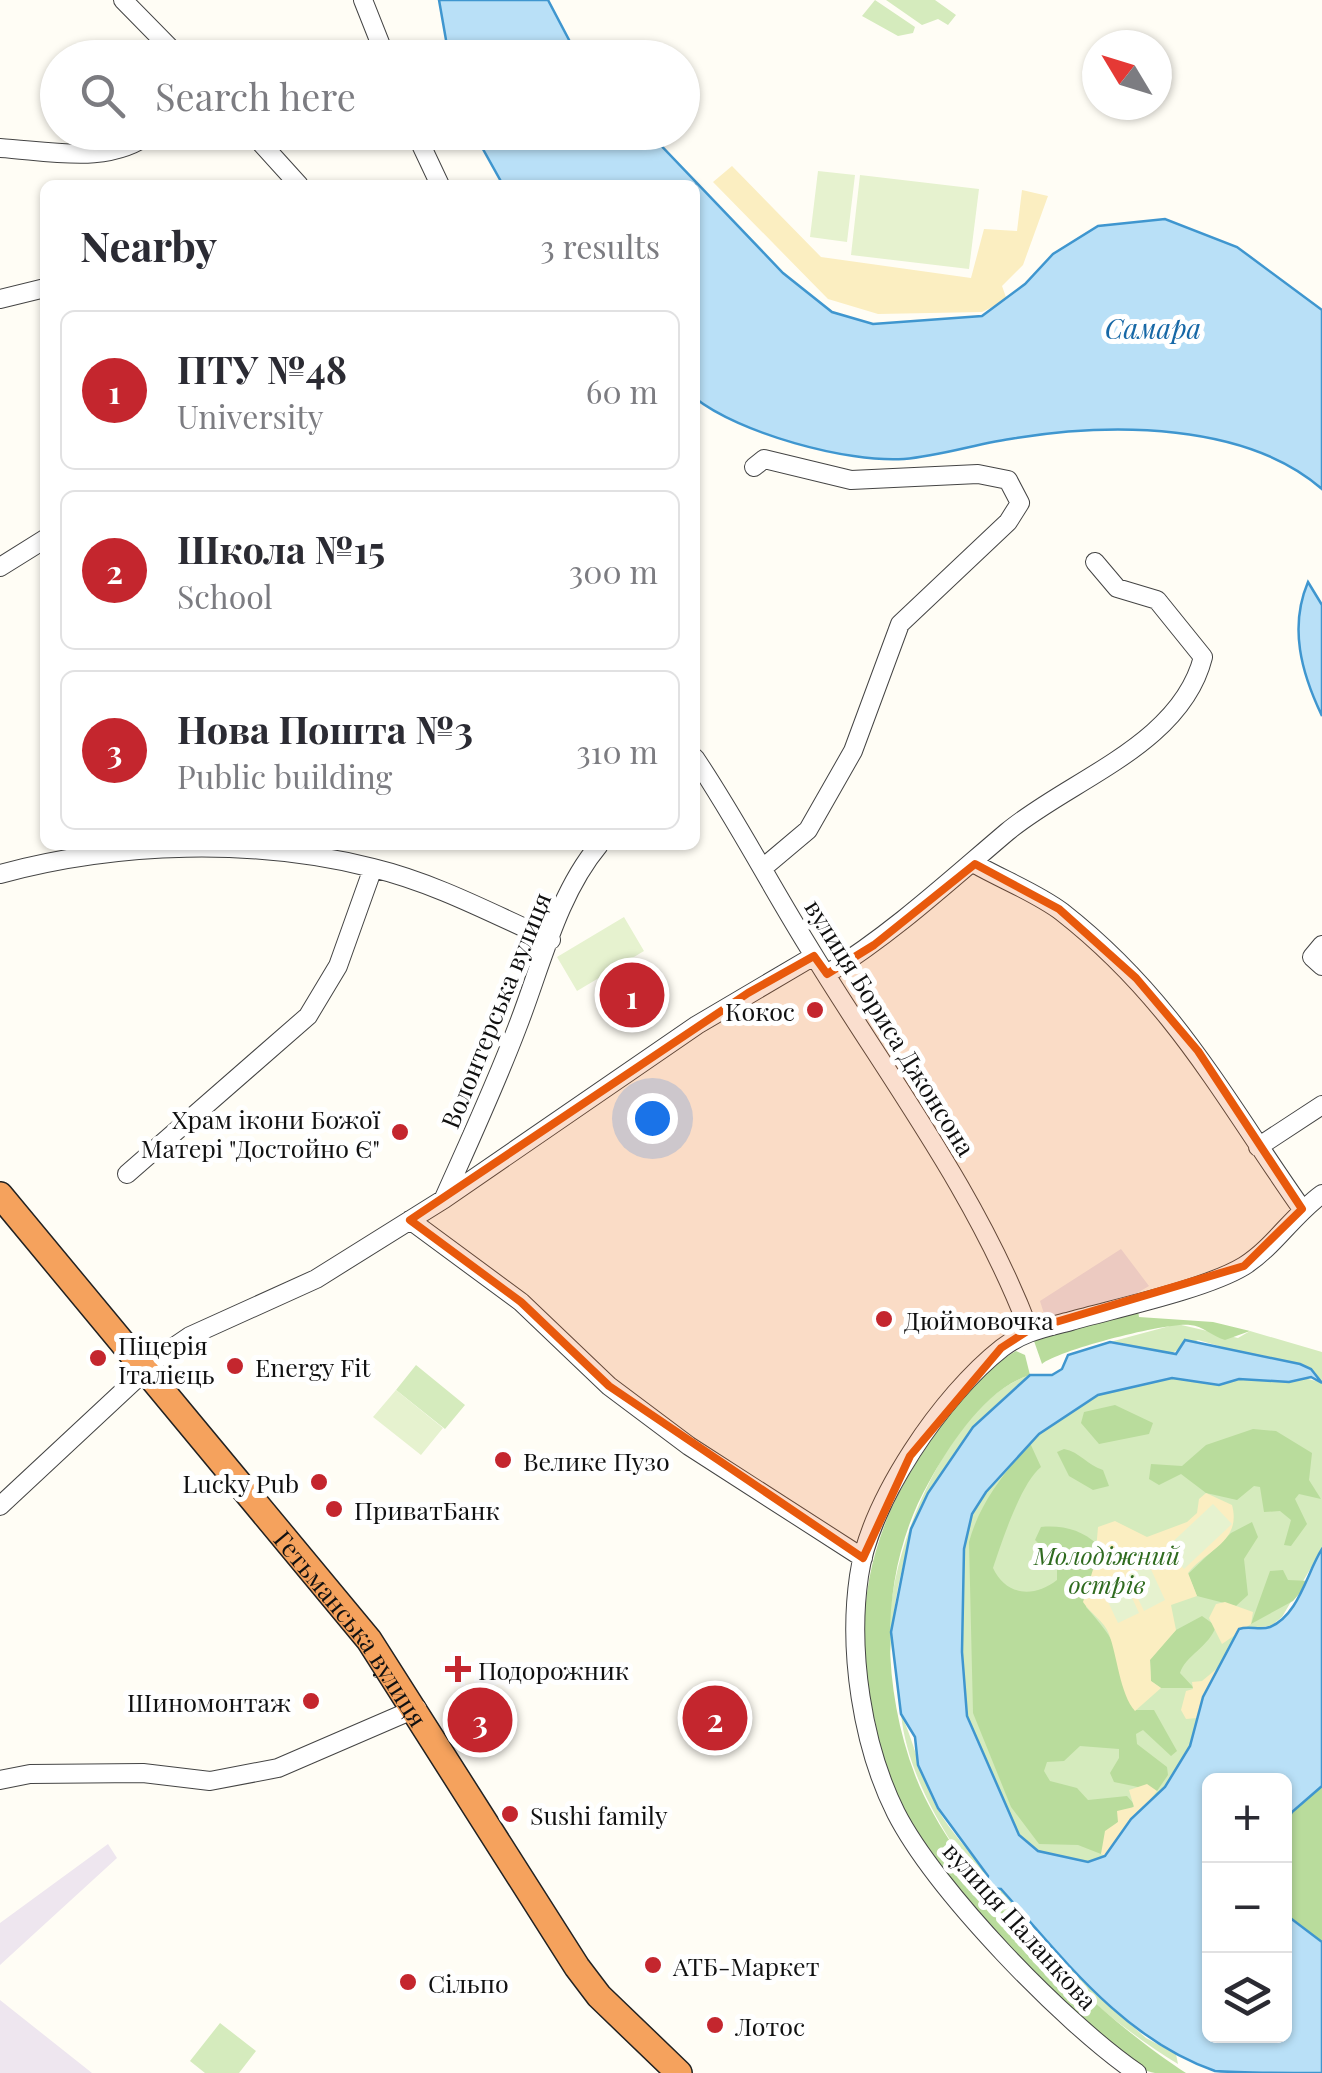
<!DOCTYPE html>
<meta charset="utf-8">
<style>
:root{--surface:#fff;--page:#f7f7f7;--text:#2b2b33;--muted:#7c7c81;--line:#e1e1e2;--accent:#c4262e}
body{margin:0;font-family:"Playfair Display",serif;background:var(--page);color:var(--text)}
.controls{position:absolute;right:30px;bottom:30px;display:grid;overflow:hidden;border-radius:15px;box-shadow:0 2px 8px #0004}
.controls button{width:90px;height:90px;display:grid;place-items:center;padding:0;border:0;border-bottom:2px solid var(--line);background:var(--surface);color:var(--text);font:50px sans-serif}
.compass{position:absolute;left:1082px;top:30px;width:90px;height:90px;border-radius:50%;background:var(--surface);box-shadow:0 2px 8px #0004;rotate:308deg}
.you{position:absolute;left:652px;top:1118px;width:35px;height:35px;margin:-25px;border:8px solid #fff;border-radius:50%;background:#1a73e8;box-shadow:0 0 0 15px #1a73e833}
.badge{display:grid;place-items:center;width:65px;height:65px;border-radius:50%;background:var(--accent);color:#fff;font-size:32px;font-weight:700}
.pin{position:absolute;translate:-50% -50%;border:5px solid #fff;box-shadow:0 2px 10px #0006}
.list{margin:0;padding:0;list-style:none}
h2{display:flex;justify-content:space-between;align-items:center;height:130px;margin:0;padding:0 40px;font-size:42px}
h2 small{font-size:32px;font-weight:400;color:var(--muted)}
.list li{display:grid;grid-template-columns:65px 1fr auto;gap:30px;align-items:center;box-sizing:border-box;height:160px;margin:0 20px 20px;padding:0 20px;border:2px solid var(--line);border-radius:15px}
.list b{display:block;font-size:38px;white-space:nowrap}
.list p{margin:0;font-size:32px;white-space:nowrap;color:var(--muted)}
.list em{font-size:32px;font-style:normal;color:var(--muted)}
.icon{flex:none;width:55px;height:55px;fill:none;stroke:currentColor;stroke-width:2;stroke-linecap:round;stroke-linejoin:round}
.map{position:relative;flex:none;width:1322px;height:2073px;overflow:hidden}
.search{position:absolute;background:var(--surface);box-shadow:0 2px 8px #0004;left:40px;top:40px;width:660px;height:110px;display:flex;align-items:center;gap:25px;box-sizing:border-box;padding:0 35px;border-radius:55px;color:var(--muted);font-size:38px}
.panel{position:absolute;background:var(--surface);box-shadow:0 2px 8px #0004;left:40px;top:180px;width:660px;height:670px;border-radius:15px}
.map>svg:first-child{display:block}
.industrial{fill:#eee6ef}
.green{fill:#d5ebbd}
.forest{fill:#b9dc9c}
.sand{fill:#fbeec1}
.pitch{fill:#e6f2cf}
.water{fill:#b9e0f7;stroke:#3f96cf;stroke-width:2.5}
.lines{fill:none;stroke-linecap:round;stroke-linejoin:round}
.minor-casing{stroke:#444;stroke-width:20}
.highway-casing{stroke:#222;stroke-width:28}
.minor{stroke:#fff;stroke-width:18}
.highway{stroke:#f5a25d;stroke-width:25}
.marked{fill:#e8590c;fill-opacity:0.2;stroke:#e8590c;stroke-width:8;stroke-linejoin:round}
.poi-dot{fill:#c4262e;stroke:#fff;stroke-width:4}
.labels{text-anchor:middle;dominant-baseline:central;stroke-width:10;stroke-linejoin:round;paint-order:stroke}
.street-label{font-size:25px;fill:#111;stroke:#fff}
.poi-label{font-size:25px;fill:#111;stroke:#fff;text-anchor:start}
.park-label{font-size:25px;font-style:italic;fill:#2f6b1f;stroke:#fff}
.water-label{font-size:28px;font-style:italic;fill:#1768a6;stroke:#fff}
</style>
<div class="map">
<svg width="1322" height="2073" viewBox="0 0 1322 2073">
<rect width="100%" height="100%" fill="#fffdf5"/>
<path class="industrial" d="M1121 1249 1149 1286 1127 1299 1047 1323 1040 1301Z
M108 1844 117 1858 0 1965V1923Z
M0 2000 92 2073H0Z"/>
<path class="green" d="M875 0 915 27 913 33 898 36 862 16Z
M886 0H935L956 15 948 25 938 19 922 25Z
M1177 1324 1238 1338 1250 1331 1322 1352V1549L1282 1617 1271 1626 1239 1629 1203 1697 1190 1746 1165 1787 1105 1856 1088 1862 1038 1851 1018 1835 967 1716 962 1652 964 1549 972 1514 986 1492 1039 1434 1098 1395 1172 1378 1219 1385 1239 1379 1289 1382 1300 1377 1320 1382 1300 1364 1264 1359 1198 1340 1168 1355 1110 1342Z
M416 1365 465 1405 445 1429 396 1390Z
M1030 1375C942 1444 894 1540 891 1652 878 1571 947 1400 1030 1375Z
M901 1714C915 1744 921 1778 937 1808 951 1833 972 1853 988 1877L986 1888 1001 1889 1037 1936 1106 2003 1146 2038 1176 2054 1178 2064C1071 2000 914 1842 901 1714Z
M220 2023 256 2051 239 2073H205L190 2061Z"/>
<path class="forest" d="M1137 1305 1139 1317 1213 1322 1250 1331 1225 1340C1211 1336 1204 1326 1190 1325 1167 1322 1059 1350 1042 1364L1034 1341 1040 1333Z
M1016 1351 1025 1355 1030 1375C986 1388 950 1444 929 1482 879 1570 880 1682 915 1775 955 1880 1094 2014 1186 2073 1176 2073 1165 2073 1155 2073 1123 2068 1073 2011 1049 1988 989 1930 927 1860 891 1785 883 1767 880 1745 876 1726 852 1626 864 1543 920 1457 945 1419 975 1373 1016 1351Z
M1115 1405 1153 1423 1149 1434 1099 1444 1081 1423 1084 1412Z
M1253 1429 1276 1431 1312 1453 1309 1480 1321 1499 1299 1494 1295 1499 1307 1524 1291 1546 1284 1545 1291 1520 1280 1511 1264 1512 1260 1487 1254 1486 1237 1500 1206 1493 1181 1474 1159 1485 1149 1479 1151 1464 1182 1466 1206 1445Z
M1030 1443 1041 1467C1021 1483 1002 1541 993 1568 1006 1596 1034 1598 1057 1580V1562L1035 1540 1041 1527C1063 1525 1082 1530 1098 1545L1086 1607C1100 1623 1111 1635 1118 1654 1126 1674 1125 1691 1135 1710H1154L1177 1751 1171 1756 1143 1730 1136 1734 1137 1744 1167 1767 1168 1775 1157 1791 1114 1782 1110 1773 1119 1758V1749L1080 1746 1064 1761 1047 1762 1044 1771 1050 1781 1077 1788 1088 1800 1127 1796 1135 1805 1113 1827 1101 1854 1078 1845 1039 1844 1011 1807 973 1713 969 1542C980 1502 1004 1474 1030 1443Z
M1064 1449C1080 1452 1087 1465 1103 1470L1109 1486 1093 1490 1069 1476 1057 1452Z
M1252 1522 1258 1537 1244 1559 1248 1595 1236 1606 1197 1596 1188 1574 1231 1533Z
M1283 1570 1288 1580 1310 1581 1293 1601 1251 1624 1270 1571Z
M1202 1616 1216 1626C1210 1646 1185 1656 1180 1673L1194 1688H1161L1151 1681 1150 1659 1176 1630Z
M1322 1786V1942L1285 1914 1284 1825 1292 1812Z"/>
<path class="sand" d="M732 166 821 257 971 278 984 229 1017 231 1022 190 1048 196 1023 265 1002 286 1007 300 982 312 878 314 828 299 713 182Z
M1206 1493 1232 1505C1242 1542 1206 1550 1188 1573L1197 1596 1171 1605 1176 1630 1150 1660 1151 1681 1161 1688 1135 1711C1120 1694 1117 1655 1109 1634 1105 1622 1090 1613 1083 1602L1095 1563 1098 1527 1115 1521 1147 1537 1187 1522 1197 1513 1199 1499Z
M1225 1602 1253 1612 1251 1624 1222 1644 1209 1618 1216 1604Z
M1220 1666 1197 1718 1186 1719 1181 1710 1186 1691 1193 1689 1192 1682 1202 1681Z
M1147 1784 1157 1791 1105 1856 1101 1854 1105 1831 1118 1822 1117 1811 1134 1807 1129 1790Z"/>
<path class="pitch" d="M818 171 855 175 847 242 810 237Z
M860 175 979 189 969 269 851 255Z
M624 917 644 951 577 991 557 957Z
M396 1390 443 1428 421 1455 373 1417Z
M1213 1504 1232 1524 1184 1569 1165 1549Z
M1149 1565 1165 1600 1144 1611 1127 1576Z
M1123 1578 1139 1613 1118 1623 1102 1589Z"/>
<path class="water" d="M439 0H548L578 57H449Z
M474 133H649L783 273 832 312 873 324 982 316 1025 284 1053 254 1098 226 1165 219 1237 247 1322 310V489C1245 422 1111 423 1016 438 979 443 941 456 904 459 847 463 739 433 695 398V185H503Z
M1308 582 1322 605V716C1301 672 1289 627 1308 582Z
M1185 1340 1300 1364 1311 1369 1322 1383 1311 1377 1289 1382 1239 1379 1219 1385 1172 1378 1098 1395 1039 1434 986 1492 972 1514 964 1549 962 1652 967 1716 1019 1835 1038 1851 1088 1862 1105 1856 1131 1819 1165 1787 1190 1746 1203 1697 1239 1629C1250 1625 1259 1631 1270 1627 1299 1615 1307 1572 1322 1549V1786L1292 1812 1285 1825 1284 1780H1210V2036H1284L1285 1914 1322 1942V2073C1294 2073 1239 2073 1215 2071 1123 2039 1063 1958 1001 1889L985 1888 988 1876 938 1808 918 1765 915 1737 901 1714 891 1632 911 1529 928 1493 973 1427 1030 1375H1052L1062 1369 1068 1355 1110 1342 1176 1354Z"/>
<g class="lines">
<defs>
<path id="minor" d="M123 0 180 58
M363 0 386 58
M251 132 299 185
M415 132 440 185
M0 148C50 151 110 166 152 132
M0 299 45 288
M754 467 764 459 851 480 978 474 1008 480 1020 503 1008 522 900 624 853 751 808 830 764 867
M0 567 45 539
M695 758C738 822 772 889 813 954 889 1078 977 1193 1029 1330
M975 864C1003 880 1037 893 1062 912 1173 999 1223 1097 1302 1209
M0 874C118 842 254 838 373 868 435 883 493 914 551 940
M1322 945 1312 957 1322 966
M827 974C893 933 948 882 1007 832 1069 780 1181 745 1203 657L1157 600 1117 588 1095 562
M1258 1147 1322 1105
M127 1174 308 1016 338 966 373 868
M444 1198C469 1142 495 1086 517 1028 541 967 557 895 599 845
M410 1220 521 1302 609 1386 689 1446 863 1558
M0 1506 162 1355 190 1336 316 1279 444 1199 697 1025 814 956
M0 1780 30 1774 143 1773 210 1781 278 1768 417 1708
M1137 2073C1064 2023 936 1891 896 1813 862 1745 848 1651 859 1576 870 1500 942 1395 1002 1348 1024 1331 1045 1328 1071 1321 1117 1308 1206 1289 1244 1266 1274 1247 1293 1215 1322 1194"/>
<g id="highway">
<path id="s1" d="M0 1195 369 1640 577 1967 599 1996 679 2073"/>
</g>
</defs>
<use href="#minor" class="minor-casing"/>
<use href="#highway" class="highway-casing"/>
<use href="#minor" class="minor"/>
<use href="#highway" class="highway"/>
</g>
<path class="marked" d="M975 864 1059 909 1136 978 1198 1051 1302 1209 1244 1266 1029 1330 1001 1348 910 1456 863 1558 609 1386 521 1302 410 1220 748 993 814 956 827 974 874 945Z"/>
<g class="poi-dot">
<circle cx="815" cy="1010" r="10"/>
<circle cx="400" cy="1132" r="10"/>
<circle cx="884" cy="1319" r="10"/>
<circle cx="98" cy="1358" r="10"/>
<circle cx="235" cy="1366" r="10"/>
<circle cx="503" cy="1460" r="10"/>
<circle cx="319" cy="1482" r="10"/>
<circle cx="334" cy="1509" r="10"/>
<path d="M453 1654h10v10h10v10h-10v10h-10v-10h-10v-10h10z"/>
<circle cx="311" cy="1701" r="10"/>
<circle cx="510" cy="1814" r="10"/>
<circle cx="653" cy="1965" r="10"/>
<circle cx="408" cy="1982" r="10"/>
<circle cx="715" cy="2025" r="10"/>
</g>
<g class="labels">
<g class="street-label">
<text transform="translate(495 1010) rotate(-68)">Волонтерська вулиця</text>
<text transform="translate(891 1027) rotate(58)">вулиця Бориса Джонсона</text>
<text stroke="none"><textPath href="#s1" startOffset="558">Гетьманська вулиця</textPath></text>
<text transform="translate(1021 1925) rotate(48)">вулиця Паланкова</text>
</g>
<g class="poi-label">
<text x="795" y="1010" text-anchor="end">Кокос</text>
<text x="380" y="1118" text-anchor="end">Храм ікони Божої<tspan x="380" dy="29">Матері "Достойно Є"</tspan></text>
<text x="904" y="1319">Дюймовочка</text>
<text x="118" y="1344">Піцерія<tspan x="118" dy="29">Італієць</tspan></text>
<text x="255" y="1366">Energy Fit</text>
<text x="523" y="1460">Велике Пузо</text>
<text x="299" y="1482" text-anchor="end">Lucky Pub</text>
<text x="354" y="1509">ПриватБанк</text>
<text x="478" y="1669">Подорожник</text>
<text x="291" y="1701" text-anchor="end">Шиномонтаж</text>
<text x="530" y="1814">Sushi family</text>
<text x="673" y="1965">АТБ-Маркет</text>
<text x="428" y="1982">Сільпо</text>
<text x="735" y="2025">Лотос</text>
</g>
<g class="park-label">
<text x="1107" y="1554">Молодіжний<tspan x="1107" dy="29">острів</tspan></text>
</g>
<g class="water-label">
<text x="1153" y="327">Самара</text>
</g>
</g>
</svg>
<div class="controls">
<button>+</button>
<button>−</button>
<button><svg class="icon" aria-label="layers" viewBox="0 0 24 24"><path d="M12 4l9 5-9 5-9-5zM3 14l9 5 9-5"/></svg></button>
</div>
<svg class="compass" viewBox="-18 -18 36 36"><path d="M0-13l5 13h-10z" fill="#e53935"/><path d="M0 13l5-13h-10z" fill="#7c7c81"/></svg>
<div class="you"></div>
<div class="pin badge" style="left:632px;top:995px">1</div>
<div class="pin badge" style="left:715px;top:1718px">2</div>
<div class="pin badge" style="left:480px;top:1720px">3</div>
<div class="search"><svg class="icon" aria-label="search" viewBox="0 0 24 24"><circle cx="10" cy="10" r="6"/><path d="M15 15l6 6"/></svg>Search here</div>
<section class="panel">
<h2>Nearby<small>3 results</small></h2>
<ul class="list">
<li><span class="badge">1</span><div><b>ПТУ №48</b><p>University</p></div><em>60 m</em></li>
<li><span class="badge">2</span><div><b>Школа №15</b><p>School</p></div><em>300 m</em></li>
<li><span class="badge">3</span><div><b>Нова Пошта №3</b><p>Public building</p></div><em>310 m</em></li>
</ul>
</section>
</div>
